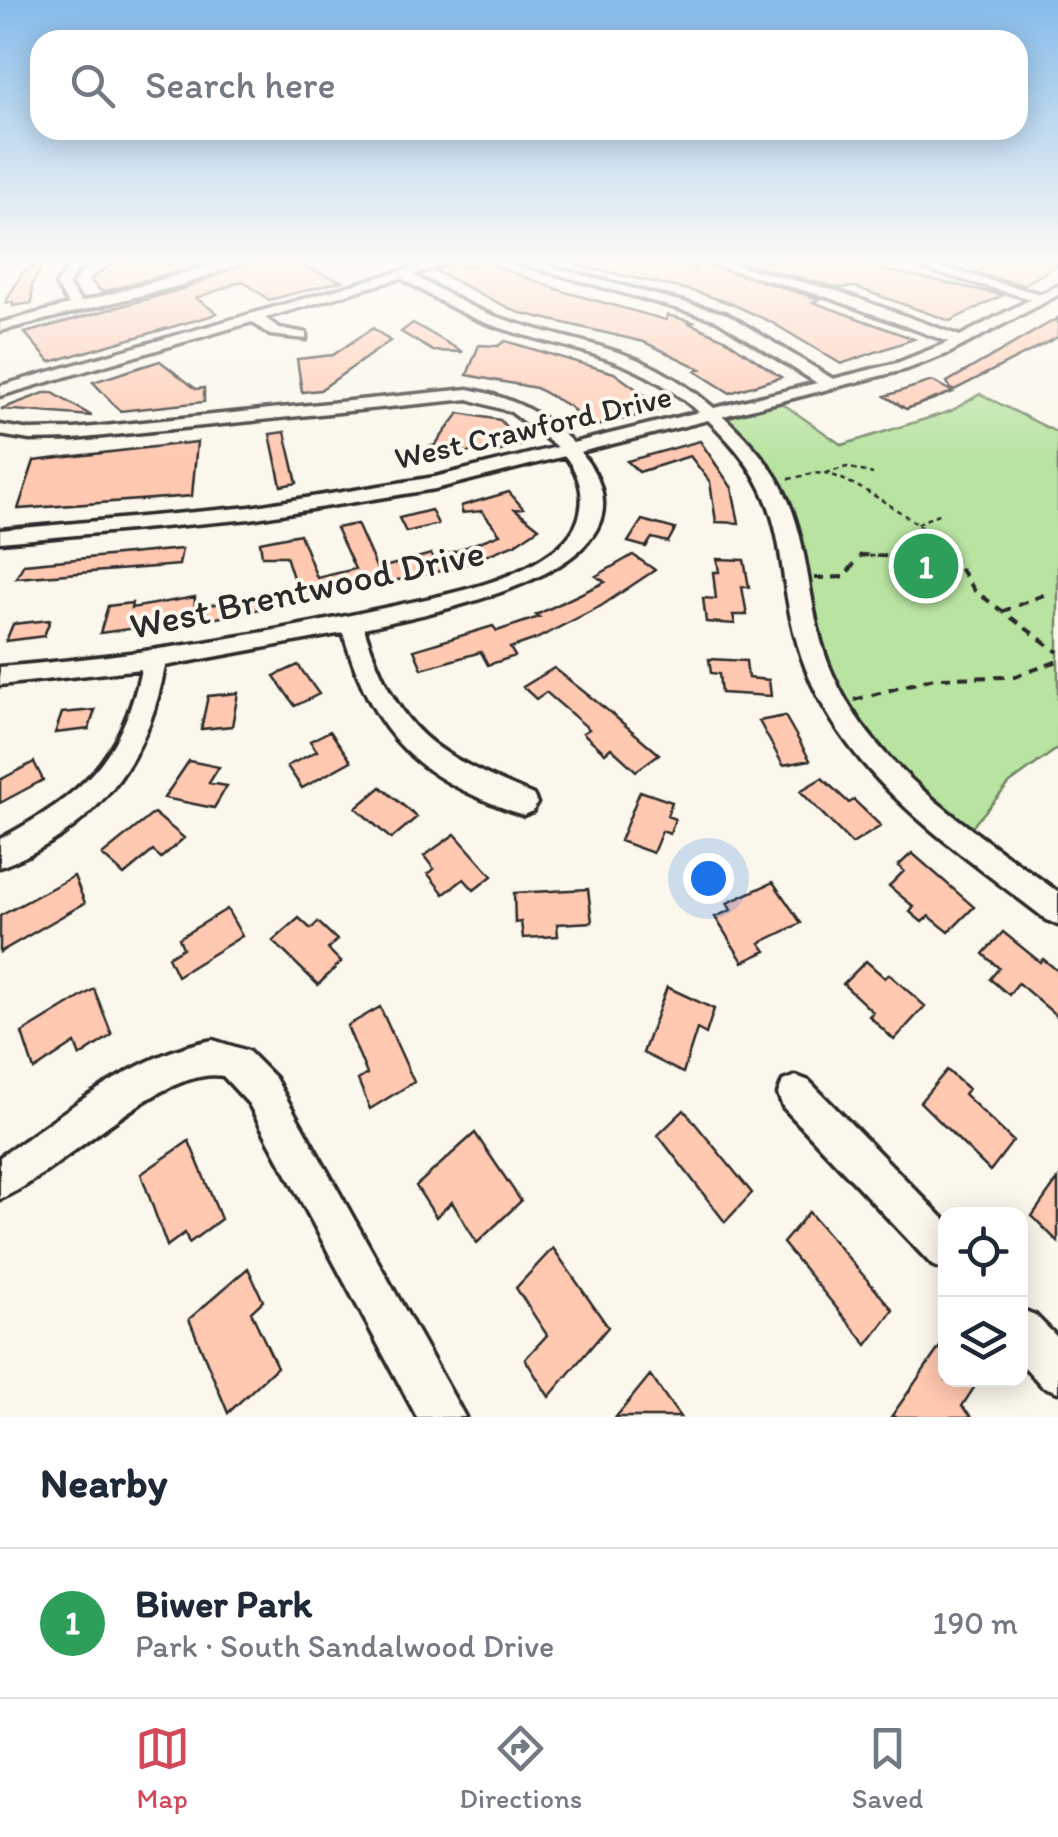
<!DOCTYPE html>
<meta charset="utf-8">
<style>
:root{--surface:#fff;--page:#f2f2f3;--text:#1f2937;--muted:#747a83;--line:#e0e1e3;--accent:#d1495b}
body{margin:0;font-family:Itim,sans-serif;background:var(--page);color:var(--text)}
.controls{position:absolute;right:30px;bottom:30px;display:grid;overflow:hidden;border-radius:20px;box-shadow:0 5px 25px #0003}
.controls button{width:90px;height:90px;display:grid;place-items:center;padding:0;border:0;border-bottom:2px solid var(--line);background:var(--surface);color:var(--text);font:50px sans-serif}
.you{position:absolute;left:708px;top:878px;width:35px;height:35px;margin:-25px;border:8px solid #fff;border-radius:50%;background:#1a73e8;box-shadow:0 0 0 15px #1a73e833}
.badge{display:grid;place-items:center;width:65px;height:65px;border-radius:50%;background:var(--accent);color:#fff;font-size:32px;font-weight:700}
.pin{position:absolute;translate:-50% -50%;border:5px solid #fff;box-shadow:0 2px 10px #0006}
.list{margin:0;padding:0;list-style:none}
h2{display:flex;justify-content:space-between;align-items:center;height:130px;margin:0;padding:0 40px;font-size:42px}
h2 small{font-size:32px;font-weight:400;color:var(--muted)}
.list li{display:grid;grid-template-columns:65px 1fr auto;gap:30px;align-items:center;box-sizing:border-box;height:150px;padding:0 40px;border-top:2px solid var(--line)}
.list b{display:block;font-size:38px;white-space:nowrap}
.list p{margin:0;font-size:32px;white-space:nowrap;color:var(--muted)}
.list em{font-size:32px;font-style:normal;color:var(--muted)}
.icon{flex:none;width:55px;height:55px;fill:none;stroke:currentColor;stroke-width:2;stroke-linecap:round;stroke-linejoin:round}
.map{position:relative;flex:none;width:1058px;height:1417px;overflow:hidden}
.search{position:absolute;background:var(--surface);box-shadow:0 5px 25px #0003;left:30px;right:30px;top:30px;height:110px;display:flex;align-items:center;gap:25px;box-sizing:border-box;padding:0 35px;border-radius:30px;color:var(--muted);font-size:38px}
.sheet{height:280px;background:var(--surface)}
nav{display:flex;justify-content:space-around;align-items:center;box-sizing:border-box;height:140px;border-top:2px solid var(--line);background:var(--surface);font-size:28px;color:var(--muted)}
nav a{display:grid;justify-items:center;gap:5px}
nav .on{color:var(--accent)}
.map>svg:first-child{display:block}
.green{fill:#b8e3a1;stroke:#728766;stroke-width:2.5}
.building{fill:#ffc8b1;stroke:#2b2b2b;stroke-width:2.5}
.lines{fill:none;stroke-linecap:round;stroke-linejoin:round}
.minor-casing{stroke:#2b2b2b;stroke-width:7}
.path-far1{stroke:#2b2b2b;stroke-width:2.5;stroke-dasharray:5 4;stroke-linecap:butt}
.path{stroke:#2b2b2b;stroke-width:4;stroke-dasharray:10 8;stroke-linecap:butt}
.minor{fill:#fbf7ec;fill-rule:evenodd}
.labels{text-anchor:middle;dominant-baseline:central;stroke-width:8;stroke-linejoin:round;paint-order:stroke}
.far-street-label{font-size:32px;fill:#2b2b2b;stroke:#fbf7ec}
.street-label{font-size:38px;fill:#2b2b2b;stroke:#fbf7ec}
</style>
<div class="map">
<svg width="1058" height="1417" viewBox="0 0 1058 1417">
<rect width="100%" height="100%" fill="#fbf7ec"/>
<filter id="ink" filterUnits="userSpaceOnUse"><feTurbulence type="fractalNoise" baseFrequency=".01" numOctaves="2"/><feDisplacementMap in="SourceGraphic" scale="20" xChannelSelector="R" yChannelSelector="G"/><feConvolveMatrix kernelMatrix="1 2 1 2 8 2 1 2 1" color-interpolation-filters="sRGB"/></filter>
<g filter="url(#ink)">
<path class="green" d="M980 394 1058 433V748L1010 783 963 837 831 696 780 496 711 416 776 399 842 445 951 411Z"/>
<path class="building" d="M45 261 32 285V303L13 306V302L5 303 23 272Z
M116 261 193 266 181 261H217L102 292 90 280Z
M251 261H288L342 281 269 300 243 281 196 298 217 313 210 316 50 362 25 333 183 289Z
M457 261H461L462 268 484 262 565 292 666 320 667 315 693 322 689 323 725 339 781 377 730 393 695 371 701 369 644 342 517 312 435 271Z
M577 261H666L695 270 696 261 819 299 813 302 914 339 841 364 771 322 732 304 697 292 576 265Z
M733 261H844L1003 295 950 321 855 287 839 288Z
M992 261H1058V265L1023 285 975 273Z
M1058 318V337L952 391 947 382Z
M413 323 463 352 433 351 401 332Z
M373 328 390 341 320 390 302 392 297 359 333 355Z
M505 341 614 373 664 409 592 427 569 406 536 388 467 375 479 345 498 346Z
M160 361 196 389 204 388V402L120 411 93 382Z
M932 381 953 392 906 409 885 396Z
M44 393H53L92 416 1 409Z
M459 413 500 420 522 445 496 452 491 447 437 459 429 447 435 445Z
M285 432 297 483 281 486 270 434Z
M700 441 732 488 739 523 716 522 710 482 690 456 639 472 627 461Z
M197 442 192 496 18 509 34 461Z
M509 492 523 508 515 509 539 528 515 544 455 568 207 620 206 606 296 587 286 556H262L260 542 300 534 317 578 355 569 336 528 357 524 377 569 431 554 433 560 500 534 482 511 462 513 461 506Z
M431 510 438 524 406 532 399 518Z
M642 520 675 529 668 542 652 538 646 547 628 542Z
M182 549 179 565 16 578 24 564Z
M633 555 655 570 601 606 536 639 510 648 515 656 488 665 481 652 422 669 414 650 493 626 497 631 539 617 536 615 605 582 596 576Z
M717 559 744 560 749 587H742L747 615H733L735 624 706 622 703 598 716 599 713 572H719Z
M195 597 194 620 100 633 108 606 132 603 131 608Z
M50 620 44 636 6 641 13 624Z
M709 659 746 661 748 678 769 680 771 696 721 693 719 674 711 673Z
M298 665 319 694 295 706 274 676Z
M554 668 612 714 659 754 636 771 611 748 605 753 583 733 589 729 546 692 536 699 523 687Z
M238 693 232 726 201 729 208 696Z
M95 710 89 729 55 733 62 713Z
M785 716 810 760 783 765 759 721Z
M330 731 351 761 302 788 287 766 317 751 310 741Z
M189 761 219 767 209 783 227 786 214 808 164 798Z
M34 762 43 780 0 803V780Z
M822 778 849 803 854 800 881 826 852 844 800 791Z
M381 787 417 817 391 839 356 808Z
M640 791 672 802 667 816 675 819 670 834 662 831 653 853 620 841Z
M154 813 184 838 161 858 153 851 124 875 102 855Z
M455 834 492 876 474 890 464 879 444 894 428 874 434 869 424 856Z
M912 853 974 907 949 932 929 916 922 922 910 912 914 907 889 886 904 871 898 866Z
M74 876 85 903 0 952V916Z
M773 882 801 923 760 943 766 951 743 962 715 917 731 910 727 903Z
M588 889 592 922 557 924 558 936 523 938 521 922 515 923 514 893Z
M227 909 242 936 177 976 168 957 183 948 179 938Z
M299 918 311 929 318 922 337 940 328 949 341 962 318 985 273 941Z
M1003 932 1040 962 1043 959 1058 971V1017L1018 983 1009 995 990 979 999 968 983 954Z
M866 961 885 978 889 974 925 1006 894 1040 869 1016 873 1012 843 984Z
M667 987 714 1009 706 1034 697 1029 683 1073 643 1053Z
M94 989 112 1035 80 1056 75 1043 34 1070 22 1033Z
M380 1007 414 1082 370 1109 358 1080 367 1074 347 1026Z
M947 1070 968 1089 964 1094 1013 1141 990 1171 920 1102Z
M684 1110 752 1193 725 1222 658 1135Z
M475 1133 521 1201 477 1243 452 1202 436 1217 416 1186Z
M189 1141 221 1219 189 1243 185 1233 167 1246 141 1174Z
M1058 1179V1242L1032 1216Z
M809 1212 893 1310 867 1345 783 1243Z
M553 1248 608 1327 549 1397 525 1359 547 1335 516 1288Z
M248 1268 263 1301 251 1312 277 1367 228 1413 189 1319Z
M946 1338V1380H979L962 1406 972 1417H891Z
M650 1375 680 1417H616Z"/>
<g class="lines">
<defs>
<path id="minor" d="M79 261H93L77 272 68 285 81 302 230 261H247L182 285 0 331V323L69 305 56 285 69 266Z
M435 261H453L413 275C442 291 471 309 503 319 589 348 639 344 714 408L817 383 717 320 511 261H530L727 314 833 379 897 363 949 342 827 297 700 261H719L837 291 960 336 1031 299 897 261H916L1041 294 1058 286V295L949 353 907 369 723 416C749 440 774 467 788 500 811 554 808 616 831 670 872 769 975 831 1058 892V925L1047 920C957 850 849 781 806 669 766 564 803 510 708 420L580 452C679 570 432 612 364 628 399 735 432 752 533 795L537 803 533 811 523 815C418 778 375 740 343 633L165 666C148 762 94 832 0 867V839C80 796 122 760 141 669L0 685V667C130 656 257 636 384 608 442 595 507 586 556 549 588 524 589 486 565 456L435 489 250 519 0 542V530L250 507 435 477 557 447 511 412 468 399 74 439 30 440 0 435V425L30 430 74 429 468 389C510 397 543 412 573 443L699 412C628 350 571 353 489 324 458 313 430 295 401 278L265 318 279 328 306 333V339L270 335 252 322 0 396V386Z
M213 1040 248 1051 275 1078 465 1417H417L249 1104 223 1076C160 1065 59 1175 0 1199V1157C65 1113 134 1054 213 1040Z
M796 1076 809 1081 946 1221V1271L932 1265 783 1107 778 1094 783 1081Z
M1020 1309 1035 1315 1058 1338V1392L1042 1386 1020 1362Z"/>
</defs>
<use href="#minor" class="minor-casing"/>
<path class="path-far1" d="M826 473 847 467 873 474
M789 479C800 477 817 471 828 474 857 481 935 531 951 556
M860 556H877
M901 556 919 523 942 512"/>
<path class="path" d="M950 553 975 591 1058 652
M815 578 844 577 861 555 900 557 902 553
M1001 612 1051 592
M854 700 934 678 1014 677 1058 661"/>
<use href="#minor" class="minor"/>
</g>
</g>
<linearGradient id="sky" x2="0" y2="1"><stop stop-color="#85bbea"/><stop offset="0.57" stop-color="#fdfbf6"/><stop offset="1" stop-color="#fdfbf6" stop-opacity="0"/></linearGradient>
<rect width="1058" height="459" fill="url(#sky)"/>
<g class="labels">
<g class="far-street-label">
<text transform="translate(533 427) rotate(-13)">West Crawford Drive</text>
</g>
<g class="street-label">
<text transform="translate(307 589) rotate(-12)">West Brentwood Drive</text>
</g>
</g>
</svg>
<div class="controls">
<button><svg class="icon" aria-label="locate" viewBox="0 0 24 24"><circle cx="12" cy="12" r="6"/><path d="M12 2v4M12 18v4M2 12h4M18 12h4"/></svg></button>
<button><svg class="icon" aria-label="layers" viewBox="0 0 24 24"><path d="M12 4l9 5-9 5-9-5zM3 14l9 5 9-5"/></svg></button>
</div>
<div class="you"></div>
<div class="pin badge" style="left:926px;top:566px;background:#2e9e5b">1</div>
<div class="search"><svg class="icon" aria-label="search" viewBox="0 0 24 24"><circle cx="10" cy="10" r="6"/><path d="M15 15l6 6"/></svg>Search here</div>
</div>
<section class="sheet">
<h2>Nearby<small></small></h2>
<ul class="list">
<li><span class="badge" style="background:#2e9e5b">1</span><div><b>Biwer Park</b><p>Park · South Sandalwood Drive</p></div><em>190 m</em></li>
</ul>
</section>
<nav>
<a class="on"><svg class="icon" aria-label="map" viewBox="0 0 24 24"><path d="M3 6l6-2 6 2 6-2v14l-6 2-6-2-6 2zM9 4v14M15 6v14"/></svg>Map</a>
<a><svg class="icon" aria-label="directions" viewBox="0 0 24 24"><path d="M12 3l9 9-9 9-9-9zM9 14v-3h6M13 9l2 2-2 2"/></svg>Directions</a>
<a><svg class="icon" aria-label="saved" viewBox="0 0 24 24"><path d="M7 4h10v16l-5-4-5 4z"/></svg>Saved</a>
</nav>
